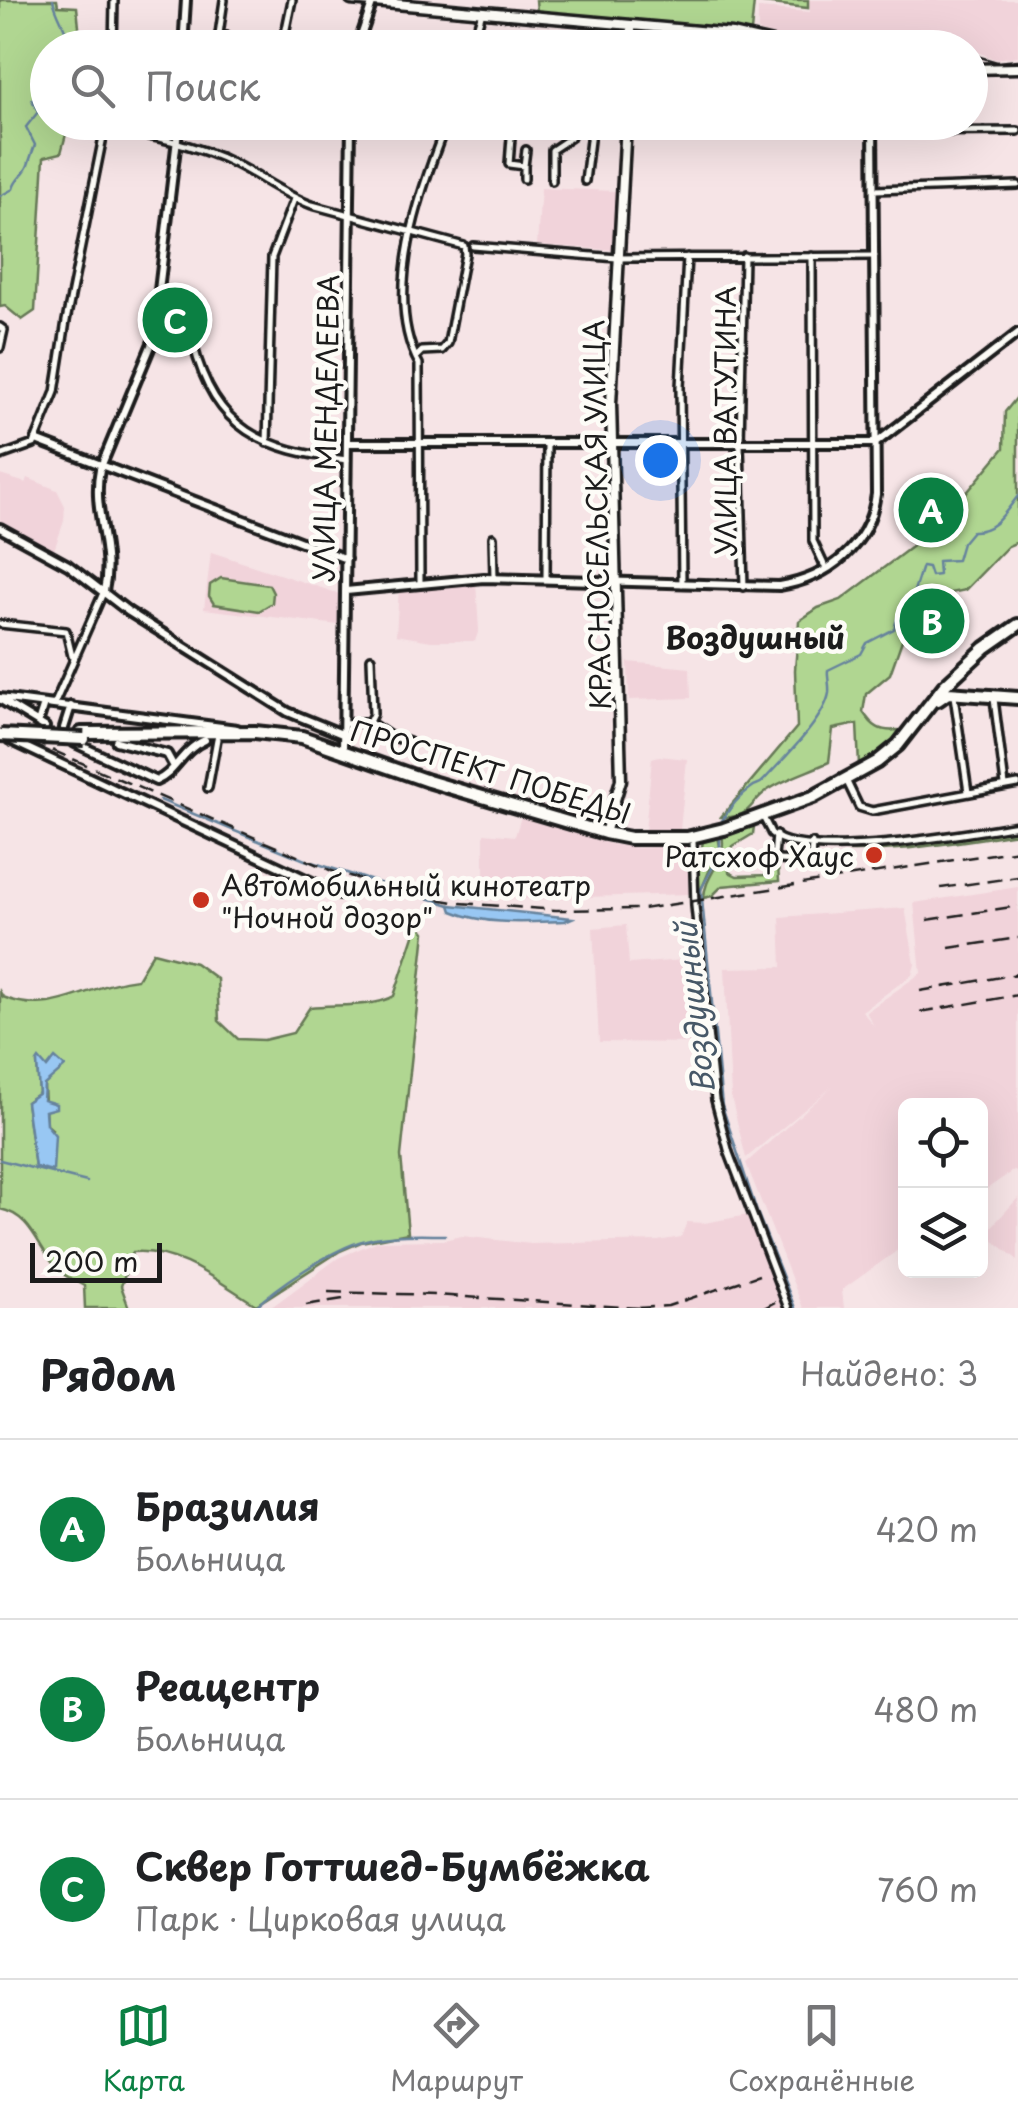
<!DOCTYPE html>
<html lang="ru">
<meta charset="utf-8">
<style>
:root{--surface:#fff;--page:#f2f2f2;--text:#202124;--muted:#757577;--line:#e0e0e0;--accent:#0b8043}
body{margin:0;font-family:"Playpen Sans",sans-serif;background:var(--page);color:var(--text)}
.controls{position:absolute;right:30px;bottom:30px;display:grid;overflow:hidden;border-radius:15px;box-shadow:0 10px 40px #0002}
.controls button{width:90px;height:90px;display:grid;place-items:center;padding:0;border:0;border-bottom:2px solid var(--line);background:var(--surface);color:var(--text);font:50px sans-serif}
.scale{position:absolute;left:30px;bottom:25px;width:132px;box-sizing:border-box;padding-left:10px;border:5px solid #1c1c1c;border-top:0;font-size:28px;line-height:35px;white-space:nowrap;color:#1c1c1c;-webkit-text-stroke:8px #fdfcf7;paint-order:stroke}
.you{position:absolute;left:660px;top:460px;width:35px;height:35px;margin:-25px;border:8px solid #fff;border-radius:50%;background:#1a73e8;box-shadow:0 0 0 15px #1a73e833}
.badge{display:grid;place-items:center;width:65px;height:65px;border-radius:50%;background:var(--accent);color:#fff;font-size:32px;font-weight:700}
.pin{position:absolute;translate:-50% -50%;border:5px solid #fff;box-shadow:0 2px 10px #0006}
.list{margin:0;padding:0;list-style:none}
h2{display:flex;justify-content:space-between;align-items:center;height:130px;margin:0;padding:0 40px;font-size:42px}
h2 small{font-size:32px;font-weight:400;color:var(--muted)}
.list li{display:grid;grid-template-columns:65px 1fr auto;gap:30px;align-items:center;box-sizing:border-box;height:180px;padding:0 40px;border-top:2px solid var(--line)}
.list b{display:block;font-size:38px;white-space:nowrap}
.list p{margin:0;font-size:32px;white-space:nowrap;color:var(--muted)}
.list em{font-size:32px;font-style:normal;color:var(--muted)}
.icon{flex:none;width:55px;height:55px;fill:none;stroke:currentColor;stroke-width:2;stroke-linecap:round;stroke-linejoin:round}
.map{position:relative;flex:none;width:1018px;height:1308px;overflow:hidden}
.search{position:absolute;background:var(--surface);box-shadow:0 10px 40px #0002;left:30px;right:30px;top:30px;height:110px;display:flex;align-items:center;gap:25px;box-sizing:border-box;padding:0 35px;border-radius:55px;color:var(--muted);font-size:38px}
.sheet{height:670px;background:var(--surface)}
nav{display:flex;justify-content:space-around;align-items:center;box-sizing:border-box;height:140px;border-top:2px solid var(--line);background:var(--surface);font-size:28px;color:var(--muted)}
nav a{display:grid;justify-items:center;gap:5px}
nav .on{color:var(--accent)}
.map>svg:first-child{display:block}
.built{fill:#f1d3da}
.green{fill:#b0d691;stroke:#667956;stroke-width:2.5;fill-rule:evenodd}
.water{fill:#98c7f3;stroke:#66839d;stroke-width:2.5}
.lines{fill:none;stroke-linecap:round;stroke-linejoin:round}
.stream{stroke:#66839d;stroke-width:2.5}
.minor-casing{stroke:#1c1c1c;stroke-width:12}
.tertiary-casing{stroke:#1c1c1c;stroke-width:14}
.secondary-casing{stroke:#1c1c1c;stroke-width:15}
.primary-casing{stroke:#1c1c1c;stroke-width:18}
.minor{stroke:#fdfcf7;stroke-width:5}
.tertiary{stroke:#fdfcf7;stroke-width:6}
.secondary{stroke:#fdfcf7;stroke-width:8}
.primary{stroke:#fdfcf7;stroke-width:10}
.tram{stroke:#1c1c1c;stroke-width:2.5}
.rail{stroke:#1c1c1c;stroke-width:2.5;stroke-dasharray:15 8;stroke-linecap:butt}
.primary-bridge-casing{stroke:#1c1c1c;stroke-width:18;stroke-linecap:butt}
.primary-bridge{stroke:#fdfcf7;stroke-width:10}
.poi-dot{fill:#c8321e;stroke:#fdfcf7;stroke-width:4}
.labels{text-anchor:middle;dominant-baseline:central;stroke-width:9;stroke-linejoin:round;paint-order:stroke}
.street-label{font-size:28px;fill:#1c1c1c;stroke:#fdfcf7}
.poi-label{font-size:28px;fill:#1c1c1c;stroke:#fdfcf7;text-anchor:end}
.neighbourhood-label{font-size:30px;font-weight:bold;fill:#1c1c1c;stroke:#fdfcf7}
.water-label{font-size:30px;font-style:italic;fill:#475867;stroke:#fdfcf7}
</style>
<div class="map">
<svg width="1018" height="1308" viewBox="0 0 1018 1308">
<rect width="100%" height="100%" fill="#f6e4e6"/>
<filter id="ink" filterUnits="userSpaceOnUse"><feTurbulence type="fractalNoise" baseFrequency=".01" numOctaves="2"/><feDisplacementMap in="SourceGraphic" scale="20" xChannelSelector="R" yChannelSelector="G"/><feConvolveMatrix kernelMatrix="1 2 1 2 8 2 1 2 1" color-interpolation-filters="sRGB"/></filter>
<g filter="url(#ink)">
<path class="built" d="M808 0H1018V56L994 59 970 48 926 38 916 44V47H809L758 31V8L810 12Z
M541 188 616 191 613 250 537 245Z
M0 475 26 483 28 478 57 490 65 506 64 521 53 553 0 523Z
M211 552 340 594 339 625 204 609Z
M476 583 479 630 475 641H431L396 635 399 588Z
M628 662 690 668 691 698 629 700Z
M659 756 687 759 680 830 645 831 652 758Z
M521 817 611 844 637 848 687 846 691 848V894L515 899 510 894 484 893V833L515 836Z
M1018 887V1174L1014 1170 981 1193 980 1106H906L905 1245 842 1290 844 1308H803L746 1163 833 1086 746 1158 731 1097 725 968 782 967 780 917 905 908 915 964 912 975 862 1011 874 1026 866 1012 921 973 914 903Z
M626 925 629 964 698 959 706 1043 599 1042 593 928Z
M1018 1198V1260L985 1234Z
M748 1215 785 1308H270L338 1258 378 1241 443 1240 462 1236 531 1244 658 1241 681 1237 687 1222 704 1223Z"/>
<path class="green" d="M0 0H57L58 6 77 7 81 47 48 48V122L69 123 61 153 44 157 35 311 22 320 5 306 0 307Z
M536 0H808V8L754 2 751 32 537 11Z
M159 299 195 302 192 341 155 337Z
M1018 396V542L1008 546 965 590 941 595 928 603 906 629 890 674 866 694 863 712C873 727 880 732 898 730L903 736 859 765 857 724 833 729 829 762C810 771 786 778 768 790 748 803 752 819 721 817L797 727 795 670 799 621 818 608 841 600 939 526 1004 448 1005 412Z
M221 578 269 585 273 593 272 603 259 611 214 604 209 596 210 585Z
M754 826 753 834 733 846 728 863 729 872 737 876 769 875 772 866H778L779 881 722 886 712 896 704 898C704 875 728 860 722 836Z
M1018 827V833C949 843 883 856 814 849V845C884 851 949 838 1018 827Z
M718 837 720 846 698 897 697 868 703 842Z
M418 923 425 932 401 1156 408 1233 361 1242 340 1251 256 1305C220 1283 178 1248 133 1252L121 1286 129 1308H85L84 1286C77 1282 68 1278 62 1273 38 1253 35 1216 0 1209V992L3 997C55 1018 87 984 137 979L153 952 195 963 217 979 219 1021 238 1039 264 1040 293 1033 310 1007C335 1004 373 1008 394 996ZM39 1060 51 1078 44 1085 46 1124 52 1129 35 1167 26 1102 39 1093 37 1063Z"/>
<path class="water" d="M450 905 572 918 565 921C528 922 487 926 452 911Z
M55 1058 65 1067 44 1085 43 1100 56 1104V1108L45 1111 46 1124 55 1135 53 1171 35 1167 26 1102 39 1093 37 1062 39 1059 47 1068Z"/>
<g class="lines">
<path class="stream" d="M53 0C58 19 68 29 69 48
M0 196 13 189C15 179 25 174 28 165 31 156 32 153 35 145L26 127 38 112 32 100 48 82
M160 800 305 860 450 905
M720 824C727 812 739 796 751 788 757 783 759 786 764 780 782 760 825 719 829 693 830 685 827 677 828 670L861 654 867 643 894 629 899 612 908 610 922 566 928 567 931 576 939 575 938 561 957 560 962 543 972 531C995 532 1005 512 1018 496
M720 832V854L701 889 722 1106 757 1212 795 1308
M708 848 720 854
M0 1160 87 1182
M254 1308C279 1285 327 1253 359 1242 386 1233 417 1235 445 1235"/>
<defs>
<path id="minor" d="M224 0 219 34 273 48
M388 45 457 48
M113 48 114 0
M282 48 292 0
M471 48 482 12
M484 122H519
M559 122 626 127
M816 122 874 132 1018 131
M512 125 509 164 524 166 526 150
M105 128C149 135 195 144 235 164 261 177 284 195 312 205L464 246 465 254 448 343 442 350 422 351 416 357
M524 179V166
M552 181V150L570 138 577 123
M585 181 592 124
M875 190 1018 185
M473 246 617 258 875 256
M744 256 740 443 744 587
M812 256 813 541 826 569
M159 294 197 299 193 343
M0 327 4 330 0 348
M153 340 193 343C215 431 264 450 347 460
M267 443 272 257 294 199
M0 456 34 444 55 392 66 321 106 122
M493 537 494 578
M546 578 547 443
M420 582 419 364C382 296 420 190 447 122
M682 584 680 387 687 257
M0 624 66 631 72 656
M954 696 968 792
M994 699 1005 785
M54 705 103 593
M369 722 390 736 409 742
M344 724 369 722 373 714 371 658
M848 784 859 807 872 811 1018 784
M208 788 217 739
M764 819C765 821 771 832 771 833 803 864 973 832 1018 825
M776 835 774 857 779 860 811 862 812 843
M693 841 695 906 715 1100 729 1153 788 1308"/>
<path id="tertiary" d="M183 48 186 0
M357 48 373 1
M36 440 346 559
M348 443H876L1018 333
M0 528 68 565 129 612 288 712 342 734
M104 591C114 549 91 511 100 469L153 341 179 122
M346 591 484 578 779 586C829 578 869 546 876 494L873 122
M0 698 237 729
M1 700 45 727
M38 723 44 704
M64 728 71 706
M10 740 340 895
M116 741 167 754 173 765
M75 743 156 781C176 773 181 750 205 740
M343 751 351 122"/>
<path id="secondary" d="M351 0 732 34 795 48
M631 48V25
M970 69 1018 68
M605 833 621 780 611 404 626 122"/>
<path id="primary" d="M938 700 948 693 1018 698
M81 733 255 732 302 737 428 781 605 833 630 838H687L724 829 813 797 877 762 898 745 944 686 985 648 1018 625"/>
</defs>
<use href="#minor" class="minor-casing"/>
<use href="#tertiary" class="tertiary-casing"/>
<use href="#secondary" class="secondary-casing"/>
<use href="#primary" class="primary-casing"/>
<use href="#minor" class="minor"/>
<use href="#tertiary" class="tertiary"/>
<use href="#secondary" class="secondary"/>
<use href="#primary" class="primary"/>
<path class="tram" d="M921 48 932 41 953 48
M970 54 997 62 1018 60"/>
<path class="rail" d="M31 741 332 871 419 896 460 903 556 910 643 909 1018 850
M941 888 1018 877
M927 920 1018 906
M949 948 1018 938
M920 991 1018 974
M920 1012 1018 995
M328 1292 435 1295 640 1308
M306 1305 343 1299
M638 1308 668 1306 759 1275
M764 1308 775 1302"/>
<defs>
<path id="primary-bridge" d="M0 735 84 739"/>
</defs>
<use href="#primary-bridge" class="primary-bridge-casing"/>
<use href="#primary-bridge" class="primary-bridge"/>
</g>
</g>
<g class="poi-dot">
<circle cx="874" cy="855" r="10"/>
<circle cx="201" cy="900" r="10"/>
</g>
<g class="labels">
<g class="street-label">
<text transform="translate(724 421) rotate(-90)">УЛИЦА ВАТУТИНА</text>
<text transform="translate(325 428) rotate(-89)">УЛИЦА МЕНДЕЛЕЕВА</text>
<text transform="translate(596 515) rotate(-91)">КРАСНОСЕЛЬСКАЯ УЛИЦА</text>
<text transform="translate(491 771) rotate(17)">ПРОСПЕКТ ПОБЕДЫ</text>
</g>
<g class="poi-label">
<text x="854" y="855">Ратсхоф Хаус</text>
<text x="221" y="884" text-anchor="start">Автомобильный кинотеатр<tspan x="221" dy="32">"Ночной дозор"</tspan></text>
</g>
<g class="neighbourhood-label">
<text x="755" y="636">Воздушный</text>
</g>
<g class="water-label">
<text transform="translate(693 1008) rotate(-96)">Воздушный</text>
</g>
</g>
</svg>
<div class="controls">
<button><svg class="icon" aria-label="locate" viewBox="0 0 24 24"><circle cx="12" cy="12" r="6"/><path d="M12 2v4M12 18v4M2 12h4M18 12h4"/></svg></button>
<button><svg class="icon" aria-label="layers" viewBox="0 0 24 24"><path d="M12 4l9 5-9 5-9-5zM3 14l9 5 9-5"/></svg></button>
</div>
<div class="scale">200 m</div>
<div class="you"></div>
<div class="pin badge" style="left:931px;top:510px">A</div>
<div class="pin badge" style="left:932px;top:621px">B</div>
<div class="pin badge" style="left:175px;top:320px">C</div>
<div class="search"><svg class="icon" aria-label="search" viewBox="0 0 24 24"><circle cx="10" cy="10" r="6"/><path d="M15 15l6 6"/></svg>Поиск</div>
</div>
<section class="sheet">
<h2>Рядом<small>Найдено: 3</small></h2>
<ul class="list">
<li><span class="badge">A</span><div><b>Бразилия</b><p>Больница</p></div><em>420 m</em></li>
<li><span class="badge">B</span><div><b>Реацентр</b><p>Больница</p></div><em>480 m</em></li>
<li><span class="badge">C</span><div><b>Сквер Готтшед-Бумбёжка</b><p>Парк · Цирковая улица</p></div><em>760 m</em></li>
</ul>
</section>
<nav>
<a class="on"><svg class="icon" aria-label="map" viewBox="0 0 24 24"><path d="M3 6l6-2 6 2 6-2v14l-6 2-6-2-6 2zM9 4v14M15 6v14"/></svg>Карта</a>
<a><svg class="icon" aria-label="directions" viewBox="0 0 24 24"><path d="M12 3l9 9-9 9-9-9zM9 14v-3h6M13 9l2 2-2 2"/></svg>Маршрут</a>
<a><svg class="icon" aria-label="saved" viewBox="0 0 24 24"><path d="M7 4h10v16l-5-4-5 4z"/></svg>Сохранённые</a>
</nav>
